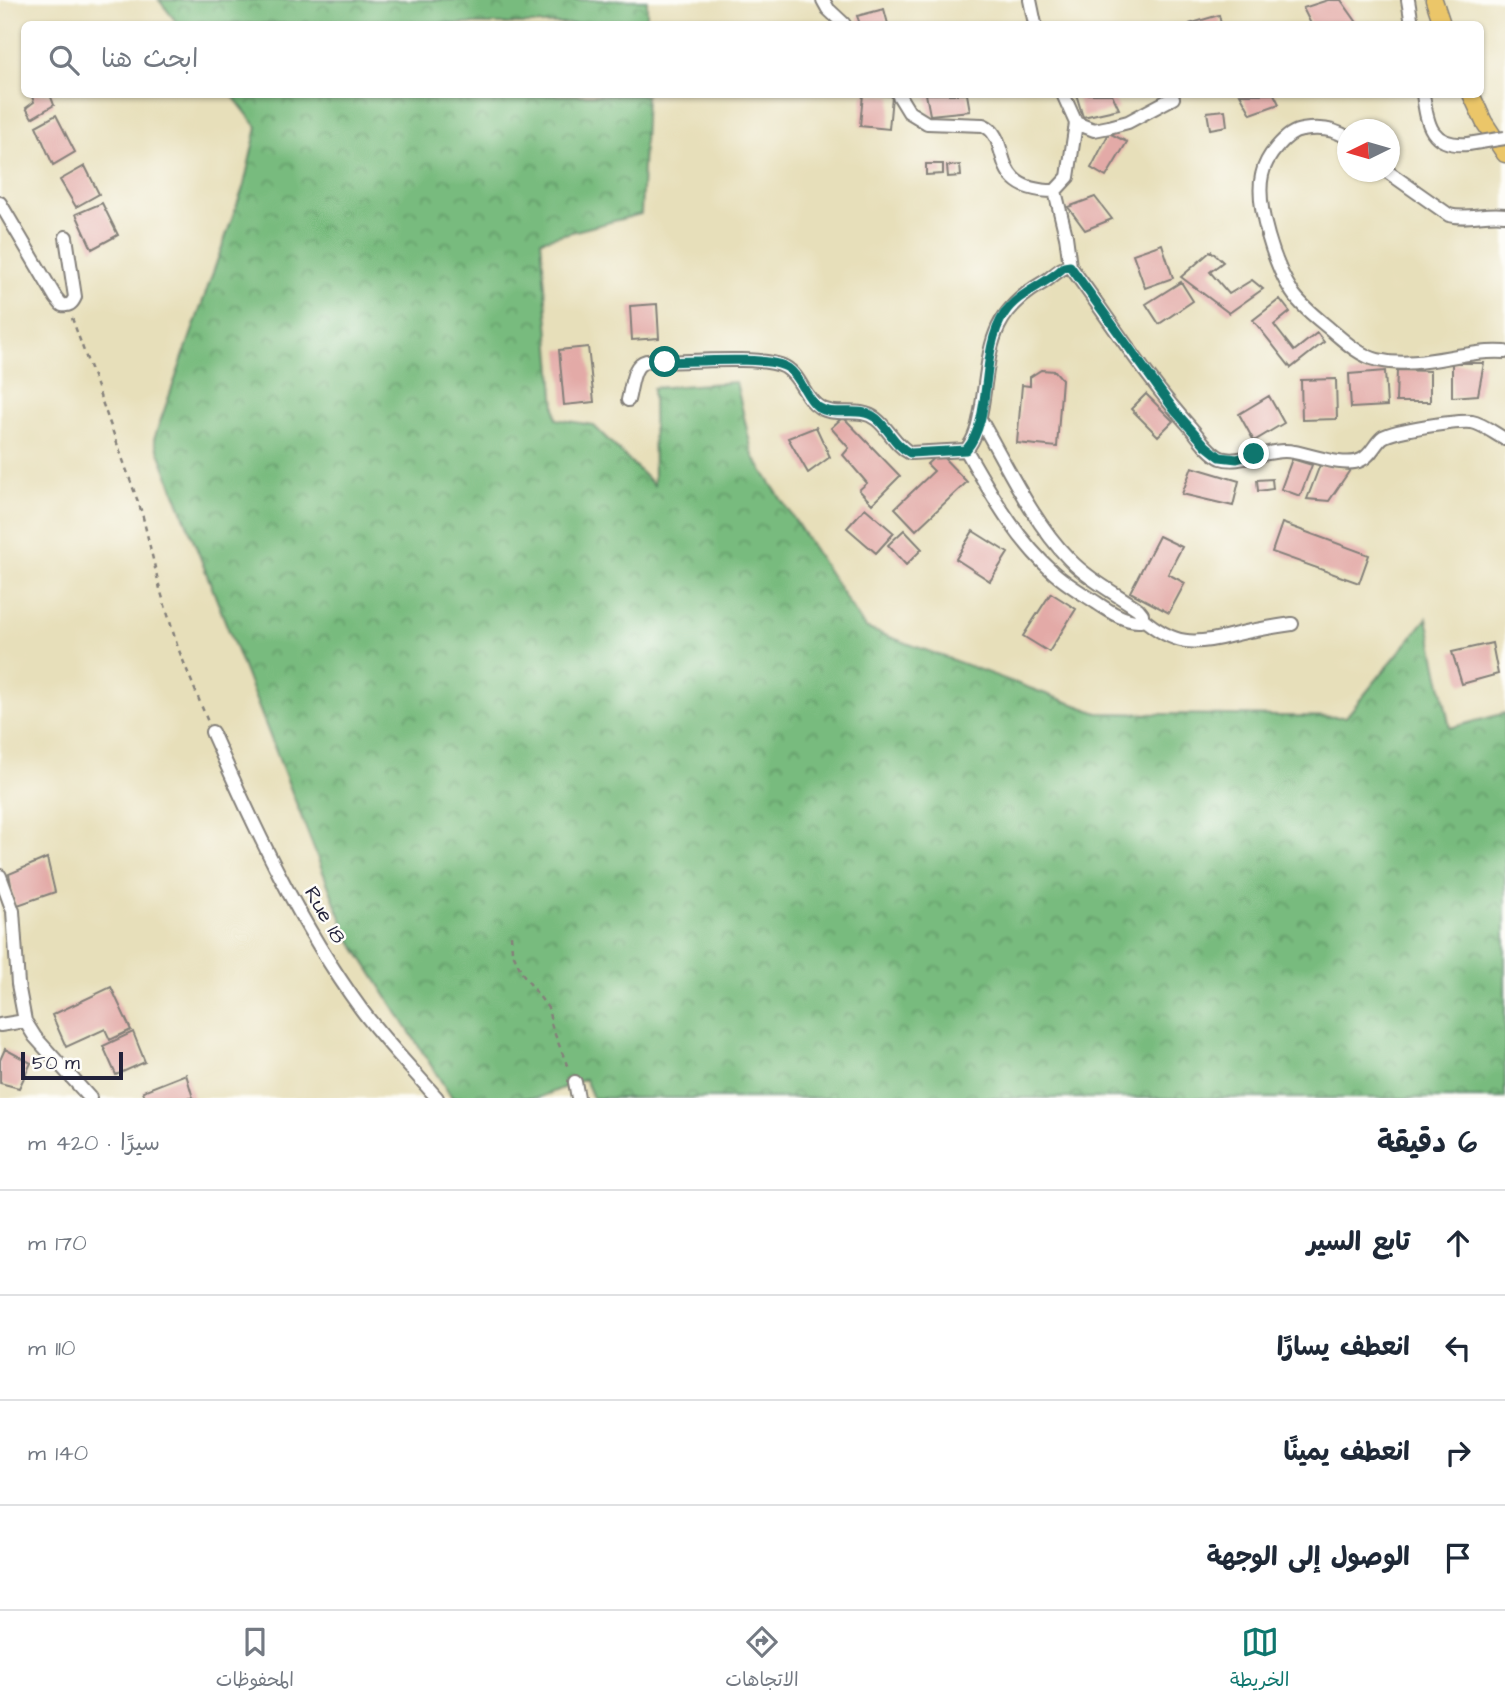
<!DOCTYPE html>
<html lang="ar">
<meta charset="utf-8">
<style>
:root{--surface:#fff;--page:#f6f6f7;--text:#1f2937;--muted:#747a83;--line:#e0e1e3;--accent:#0f766e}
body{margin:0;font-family:"Architects Daughter","Playpen Sans Arabic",sans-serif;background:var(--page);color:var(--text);direction:rtl}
.compass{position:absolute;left:1337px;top:119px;width:63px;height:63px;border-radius:50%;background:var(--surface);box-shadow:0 2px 5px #0004;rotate:265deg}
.scale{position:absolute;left:21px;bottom:18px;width:102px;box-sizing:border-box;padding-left:7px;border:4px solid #22223b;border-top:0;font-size:19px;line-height:24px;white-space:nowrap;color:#22223b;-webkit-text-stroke:5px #fdfcf7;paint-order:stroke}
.stop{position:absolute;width:21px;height:21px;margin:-16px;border:5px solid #0f766e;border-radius:50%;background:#fff}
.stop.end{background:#0f766e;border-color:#fff;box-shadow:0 2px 7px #0008}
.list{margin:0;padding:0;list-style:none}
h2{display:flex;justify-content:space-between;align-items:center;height:91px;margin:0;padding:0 28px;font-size:30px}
h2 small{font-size:23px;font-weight:400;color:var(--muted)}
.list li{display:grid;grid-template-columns:46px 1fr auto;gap:21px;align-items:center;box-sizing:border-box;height:105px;padding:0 28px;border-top:2px solid var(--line)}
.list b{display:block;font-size:26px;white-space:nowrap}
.list em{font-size:23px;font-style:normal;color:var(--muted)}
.icon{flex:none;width:38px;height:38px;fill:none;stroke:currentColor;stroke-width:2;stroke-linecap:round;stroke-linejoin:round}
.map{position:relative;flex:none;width:1505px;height:1098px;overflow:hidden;direction:ltr}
.search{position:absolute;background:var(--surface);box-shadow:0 2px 5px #0004;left:21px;right:21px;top:21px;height:77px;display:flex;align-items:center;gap:18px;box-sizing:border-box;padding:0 24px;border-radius:10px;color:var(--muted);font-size:26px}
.sheet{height:511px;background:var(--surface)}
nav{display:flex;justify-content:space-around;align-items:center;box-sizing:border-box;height:98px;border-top:2px solid var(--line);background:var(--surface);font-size:19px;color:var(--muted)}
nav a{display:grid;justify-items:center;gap:4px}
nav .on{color:var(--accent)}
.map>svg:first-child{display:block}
.forest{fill:url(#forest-crowns);stroke:#4d6e5c;stroke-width:2}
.building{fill:#e3aaa7}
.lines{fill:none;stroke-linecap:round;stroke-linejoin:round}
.minor-casing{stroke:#84807a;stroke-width:16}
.major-casing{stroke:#84807a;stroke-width:19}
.path{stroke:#84807a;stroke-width:2.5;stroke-dasharray:5 5;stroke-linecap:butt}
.minor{stroke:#fff;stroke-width:12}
.major{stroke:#ebc669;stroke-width:16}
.minor-bridge-casing{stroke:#84807a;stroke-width:16;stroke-linecap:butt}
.minor-bridge{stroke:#fff;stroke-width:12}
.route{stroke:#0f766e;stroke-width:9}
.labels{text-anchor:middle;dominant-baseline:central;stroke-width:5;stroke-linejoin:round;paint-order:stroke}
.street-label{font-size:21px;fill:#22223b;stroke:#fdfcf7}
</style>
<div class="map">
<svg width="1505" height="1098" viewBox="0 0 1505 1098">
<defs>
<pattern id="forest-crowns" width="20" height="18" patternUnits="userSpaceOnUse" patternTransform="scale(1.75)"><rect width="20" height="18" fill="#78bb7e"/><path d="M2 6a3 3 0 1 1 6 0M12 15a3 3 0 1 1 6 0" fill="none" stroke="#629868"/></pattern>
</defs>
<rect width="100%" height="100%" fill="#fdfcf7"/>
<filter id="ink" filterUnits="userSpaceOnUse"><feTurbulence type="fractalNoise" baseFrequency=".0143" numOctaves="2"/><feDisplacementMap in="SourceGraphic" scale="14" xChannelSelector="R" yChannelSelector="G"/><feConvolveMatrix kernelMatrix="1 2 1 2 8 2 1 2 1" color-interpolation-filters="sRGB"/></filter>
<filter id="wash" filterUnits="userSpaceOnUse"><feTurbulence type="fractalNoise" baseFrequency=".00686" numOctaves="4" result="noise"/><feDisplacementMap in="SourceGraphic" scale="28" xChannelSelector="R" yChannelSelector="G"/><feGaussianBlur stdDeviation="1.57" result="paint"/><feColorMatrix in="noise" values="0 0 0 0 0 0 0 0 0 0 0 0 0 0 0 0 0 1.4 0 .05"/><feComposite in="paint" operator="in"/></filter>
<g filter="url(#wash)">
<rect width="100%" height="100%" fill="#e7dfba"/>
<path class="forest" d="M159 0H647V24H178Z
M232 95H646L641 214 541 240 556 419 593 425 654 485 653 388 736 382 753 456 865 628 1098 713 1346 717 1427 618 1450 728 1505 713V1098H593L585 1079 538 1098H452L348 936 154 439 244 185 257 127Z"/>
<g id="blocks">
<path class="building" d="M1328 0H1341L1358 24H1311L1303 8Z
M884 9 888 24H860L857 16Z
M1219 15 1221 24H1189Z
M31 94H55L51 97 54 105 32 118 26 108 34 102Z
M863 94 892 96 889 129 860 126Z
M926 94H967L970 111 930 115Z
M1076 94H1112L1119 109 1083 117Z
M1240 94H1274L1279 104 1251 114Z
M1225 110 1227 126 1210 129 1207 112Z
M56 115 75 152 53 165 36 126Z
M1109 133 1127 142 1106 177 1091 168Z
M926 164H943V174L926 175Z
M960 165 961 176 948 177 947 166Z
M85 166 99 194 76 207 60 180Z
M1095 197 1112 219 1085 230 1068 207Z
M102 203 118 235 92 249 76 214Z
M1162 244 1173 278 1145 288 1133 254Z
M1211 251 1223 262 1210 272 1229 294 1252 280 1263 289 1229 313 1181 277Z
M1181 282 1193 301 1159 324 1146 304Z
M1280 299 1290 312 1274 325 1294 351 1317 333 1324 342 1291 368 1253 320Z
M657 304 659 338 632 340 630 306Z
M588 347 594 402 564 405 559 350Z
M1452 363H1484L1478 395 1452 397Z
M1041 370 1055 371 1062 379 1057 447 1017 443 1022 385 1030 386V377Z
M1397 370 1430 371V402H1396Z
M1385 371 1387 406 1351 408 1349 374Z
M1336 379 1337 419 1302 420 1301 380Z
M1146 394 1173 421 1158 436 1131 409Z
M1269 396 1284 423 1254 441 1239 414Z
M843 417 900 476 872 504 859 490 867 483 843 455 849 448 831 428Z
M816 427 830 457 808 473 788 438Z
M939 453 967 482 916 530 895 508 934 471 927 464Z
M1292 459 1312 465 1300 496 1281 489Z
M1320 465 1350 470 1329 501 1307 499Z
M1192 467 1239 481 1233 506 1182 494Z
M1272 479 1273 489 1258 491 1257 480Z
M865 508 894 533 876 553 847 528Z
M1282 523 1369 555 1359 583 1272 552Z
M904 530 922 549 906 565 888 545Z
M973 531 1008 553 990 581 956 559Z
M1159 536 1182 547 1168 574 1185 583 1169 613 1130 592Z
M1051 593 1076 609 1049 652 1023 636Z
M1492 643 1498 674 1462 684 1452 652Z
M47 858 55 892 15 906 9 874Z
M111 987 131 1030 110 1040 105 1029 66 1047 52 1015Z
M133 1032 145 1062 116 1075 103 1046Z
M5 1049 31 1063 19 1088 0 1083V1060Z
M186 1074 193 1098H145L143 1091Z"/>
</g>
</g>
<g filter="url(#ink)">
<use href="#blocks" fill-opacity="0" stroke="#84807a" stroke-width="2"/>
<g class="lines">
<defs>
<path id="minor" d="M823 0 828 9 844 24
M1030 0 1035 24
M1408 0 1412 24
M898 94 909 112 927 123 983 125C1014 138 985 191 1055 191
M1063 94 1076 123 1094 130 1109 127 1128 122 1173 98
M1423 94C1427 125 1431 147 1468 144
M1348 138C1334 128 1319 127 1302 130 1293 131 1283 140 1277 147 1270 155 1264 165 1262 175 1255 206 1275 266 1292 292 1301 306 1317 318 1330 329 1344 341 1360 356 1378 360 1421 370 1463 349 1505 352
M1388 172 1449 215C1467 220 1486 212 1505 215
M0 203 56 298 62 305C69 306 72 304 75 297L66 237
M1070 266C1110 320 1146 378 1191 428 1199 437 1209 453 1221 458 1240 465 1270 447 1294 452 1312 455 1345 468 1361 460 1371 456 1375 443 1383 437 1395 430 1458 420 1472 422 1483 424 1495 434 1505 439
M628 400C633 381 632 355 658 362 685 362 765 355 785 367 801 376 804 398 819 407 836 418 860 406 876 419 889 429 895 445 910 453L966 450C977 437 979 421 982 405 991 347 988 314 1044 282 1053 277 1060 267 1070 266L1066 236 1055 191 1068 177 1076 123
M966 450C991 493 1015 538 1053 572 1066 584 1082 593 1097 603 1109 611 1125 622 1140 621L1142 614 1138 609C1115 593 1088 579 1069 559 1032 521 1006 464 980 419
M1142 618C1174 645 1193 646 1233 635 1252 630 1272 627 1292 624
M212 732C254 827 299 924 361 1009 384 1040 412 1069 437 1098
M0 876 13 911 18 984 25 1021 35 1037 90 1098
M0 1025 25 1021
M575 1082 578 1098"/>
<path id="major" d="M1434 0 1442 24
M1471 94 1484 122 1505 154"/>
</defs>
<use href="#minor" class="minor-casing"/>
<use href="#major" class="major-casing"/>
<path class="path" d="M72 318 142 513 160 589 178 648 208 722
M511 935 512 951 522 973 548 1008 552 1027 569 1070"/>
<use href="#minor" class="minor"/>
<use href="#major" class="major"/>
<defs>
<path id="minor-bridge" d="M1468 144 1505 138"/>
</defs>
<use href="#minor-bridge" class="minor-bridge-casing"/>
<use href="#minor-bridge" class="minor-bridge"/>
</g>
</g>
<g class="lines" filter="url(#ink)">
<path class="route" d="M665 362C690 362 771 355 788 368 802 378 805 397 818 407 834 418 859 405 876 418 889 429 894 445 910 453L966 450C994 418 979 352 1004 314 1018 292 1046 285 1064 267L1070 266 1175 411 1206 446 1220 457 1237 459 1254 454"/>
</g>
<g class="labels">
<g class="street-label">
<text transform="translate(325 915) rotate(60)">Rue 18</text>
</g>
</g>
</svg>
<svg class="compass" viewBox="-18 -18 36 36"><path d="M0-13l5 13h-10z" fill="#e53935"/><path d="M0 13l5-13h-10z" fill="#747a83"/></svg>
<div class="scale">50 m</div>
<div class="stop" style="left:665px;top:362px"></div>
<div class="stop end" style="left:1254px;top:454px"></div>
<div class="search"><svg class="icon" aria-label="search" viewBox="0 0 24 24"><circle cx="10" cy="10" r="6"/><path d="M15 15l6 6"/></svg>ابحث هنا</div>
</div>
<section class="sheet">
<h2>6 دقيقة<small>سيرًا · 420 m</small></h2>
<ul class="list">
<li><svg class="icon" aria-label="ahead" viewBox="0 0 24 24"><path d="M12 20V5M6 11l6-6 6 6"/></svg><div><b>تابع السير</b></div><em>170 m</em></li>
<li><svg class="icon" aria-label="left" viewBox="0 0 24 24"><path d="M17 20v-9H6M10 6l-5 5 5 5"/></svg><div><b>انعطف يسارًا</b></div><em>110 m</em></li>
<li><svg class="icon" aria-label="right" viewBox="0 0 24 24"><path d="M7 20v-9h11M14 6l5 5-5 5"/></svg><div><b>انعطف يمينًا</b></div><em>140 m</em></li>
<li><svg class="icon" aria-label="arrive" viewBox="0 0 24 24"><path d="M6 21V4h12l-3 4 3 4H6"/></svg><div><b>الوصول إلى الوجهة</b></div></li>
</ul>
</section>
<nav>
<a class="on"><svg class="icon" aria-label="map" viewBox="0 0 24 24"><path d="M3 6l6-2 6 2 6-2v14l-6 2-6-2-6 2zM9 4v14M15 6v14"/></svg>الخريطة</a>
<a><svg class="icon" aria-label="directions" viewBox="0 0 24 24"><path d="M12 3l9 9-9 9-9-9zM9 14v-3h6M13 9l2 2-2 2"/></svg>الاتجاهات</a>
<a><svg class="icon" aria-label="saved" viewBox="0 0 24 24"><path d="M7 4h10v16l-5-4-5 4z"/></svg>المحفوظات</a>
</nav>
